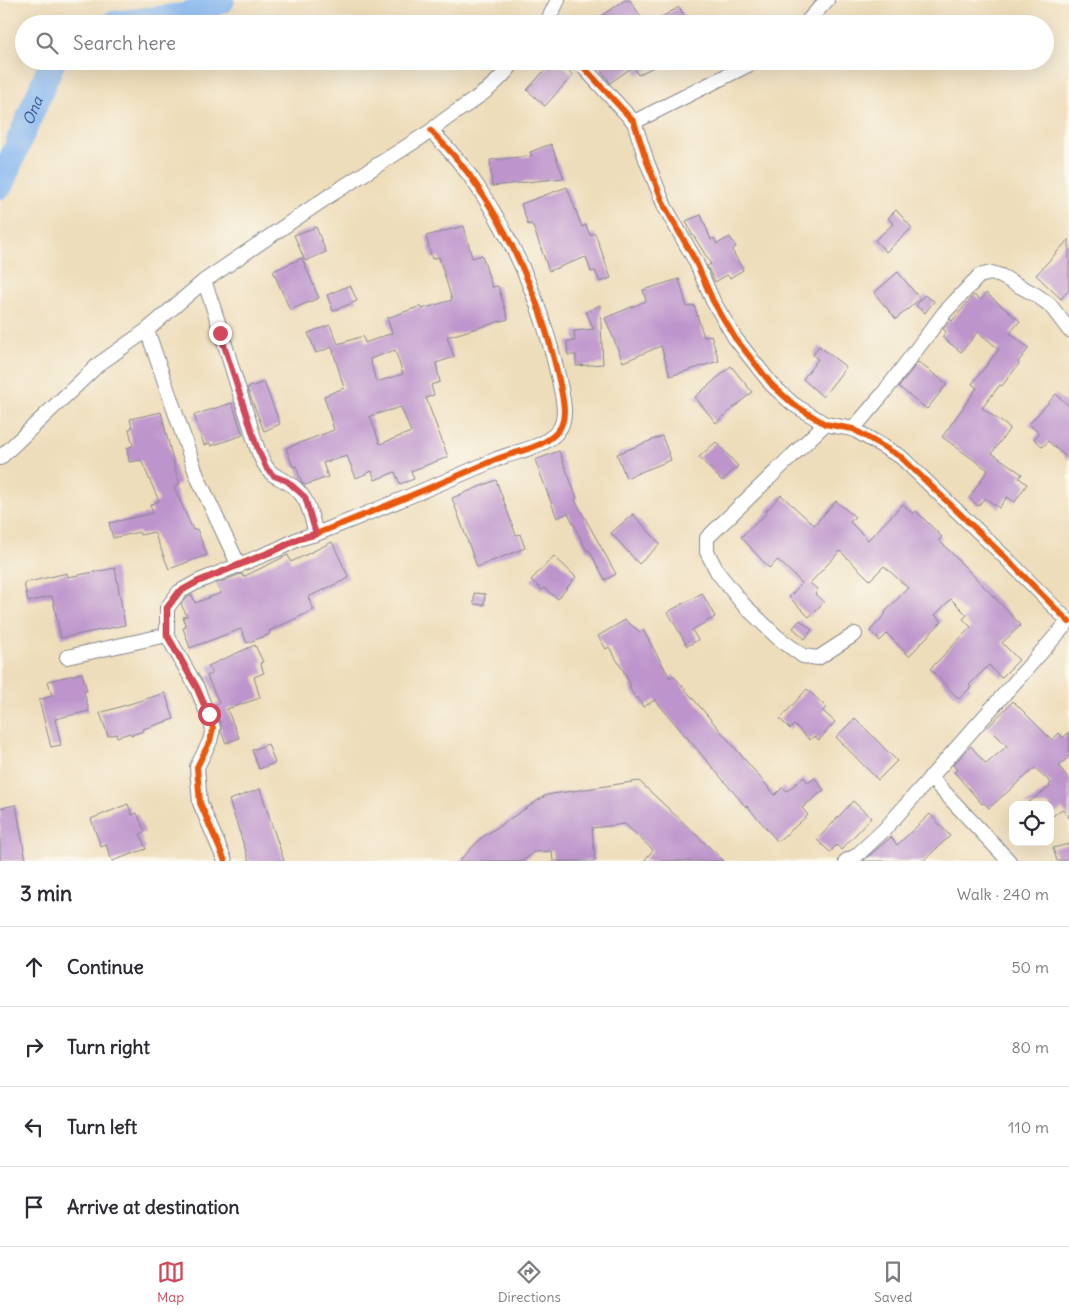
<!DOCTYPE html>
<meta charset="utf-8">
<style>
:root{--surface:#fff;--page:#f7f7f7;--text:#2b2b33;--muted:#7c7c81;--line:#e1e1e2;--accent:#d1495b}
body{margin:0;font-family:Delius,sans-serif;background:var(--page);color:var(--text)}
.controls{position:absolute;right:15px;bottom:15px;display:grid;overflow:hidden;border-radius:10px;box-shadow:0 5px 20px #0002}
.controls button{width:45px;height:45px;display:grid;place-items:center;padding:0;border:0;border-bottom:1px solid var(--line);background:var(--surface);color:var(--text);font:25px sans-serif}
.stop{position:absolute;width:15px;height:15px;margin:-11px;border:4px solid #d1495b;border-radius:50%;background:#fff}
.stop.end{background:#d1495b;border-color:#fff;box-shadow:0 1px 5px #0008}
.list{margin:0;padding:0;list-style:none}
h2{display:flex;justify-content:space-between;align-items:center;height:65px;margin:0;padding:0 20px;font-size:21px}
h2 small{font-size:16px;font-weight:400;color:var(--muted)}
.list li{display:grid;grid-template-columns:32px 1fr auto;gap:15px;align-items:center;box-sizing:border-box;height:80px;padding:0 20px;border-top:1px solid var(--line)}
.list b{display:block;font-size:19px;white-space:nowrap}
.list em{font-size:16px;font-style:normal;color:var(--muted)}
.icon{flex:none;width:28px;height:28px;fill:none;stroke:currentColor;stroke-width:2;stroke-linecap:round;stroke-linejoin:round}
.map{position:relative;flex:none;width:1069px;height:861px;overflow:hidden}
.search{position:absolute;background:var(--surface);box-shadow:0 5px 20px #0002;left:15px;right:15px;top:15px;height:55px;display:flex;align-items:center;gap:12px;box-sizing:border-box;padding:0 18px;border-radius:28px;color:var(--muted);font-size:19px}
.sheet{height:385px;background:var(--surface)}
nav{display:flex;justify-content:space-around;align-items:center;box-sizing:border-box;height:70px;border-top:1px solid var(--line);background:var(--surface);font-size:14px;color:var(--muted)}
nav a{display:grid;justify-items:center;gap:2px}
nav .on{color:var(--accent)}
.map>svg:first-child{display:block}
.lines{fill:none;stroke-linecap:round;stroke-linejoin:round}
.river{stroke:#83b5f0;stroke-width:26}
.building{fill:#bd94cc;fill-rule:evenodd}
.minor-casing{stroke:#84868c;stroke-width:16}
.minor{stroke:#fff;stroke-width:14}
.cycleway-casing{stroke:#fbf7ec;stroke-width:9}
.cycleway{stroke:#e8590c;stroke-width:6}
.route{stroke:#d1495b;stroke-width:6}
.labels{text-anchor:middle;dominant-baseline:central;stroke-width:4;stroke-linejoin:round;paint-order:stroke}
.water-label{font-size:15px;font-style:italic;fill:#3a578a;stroke:#fbf7ec}
</style>
<div class="map">
<svg width="1069" height="861" viewBox="0 0 1069 861">
<rect width="100%" height="100%" fill="#fbf7ec"/>
<filter id="ink" filterUnits="userSpaceOnUse"><feTurbulence type="fractalNoise" baseFrequency=".02" numOctaves="2"/><feDisplacementMap in="SourceGraphic" scale="10" xChannelSelector="R" yChannelSelector="G"/><feConvolveMatrix kernelMatrix="1 2 1 2 8 2 1 2 1" color-interpolation-filters="sRGB"/></filter>
<filter id="wash" filterUnits="userSpaceOnUse"><feTurbulence type="fractalNoise" baseFrequency=".0096" numOctaves="4" result="noise"/><feDisplacementMap in="SourceGraphic" scale="20" xChannelSelector="R" yChannelSelector="G"/><feGaussianBlur stdDeviation="1.12" result="paint"/><feColorMatrix in="noise" values="0 0 0 0 0 0 0 0 0 0 0 0 0 0 0 0 0 1.4 0 .05"/><feComposite in="paint" operator="in"/></filter>
<g filter="url(#wash)">
<rect width="100%" height="100%" fill="#eeddba"/>
<g class="lines">
<g class="river">
<path d="M113 24 185 16 222 0"/>
<path id="s1" d="M0 186 53 61"/>
</g>
</g>
<g id="blocks">
<path class="building" d="M625 0H630L643 20 636 24H589Z
M679 7 689 24H650Z
M553 61H558L573 75 545 106 527 90Z
M612 61H665L638 75 634 66 610 83 600 69Z
M551 144 564 178 492 186 490 160 532 156 530 152Z
M567 187 582 227 586 225 590 235 595 233 611 278 600 282 595 271 591 272 586 257 549 271 533 226 531 224 528 225 521 204Z
M896 210 912 228 886 252 875 240 893 224 888 218Z
M701 215 711 240 714 238 717 244 730 237 736 247 732 250 743 270 730 278 727 275 715 282 707 266 711 264 693 235H692L686 221Z
M464 226 472 258 482 255 492 287 498 286 508 319 447 337 454 357 436 363 440 382 431 385 434 395 426 398 448 457 411 471 414 479 400 484 395 472 375 480 372 471 356 478 347 456 323 463 328 477 305 485 302 483 296 466 293 467 286 448 334 430 324 396 344 388 332 347 316 353 308 333 330 325 338 344 363 336 365 343 392 333 387 318 421 306 422 309 452 300 439 257 432 259 426 236ZM395 350 403 374 376 382 370 359ZM401 407 411 432 380 444 370 416Z
M316 227 326 252 305 261 294 235Z
M1069 239V290L1061 299 1036 275Z
M302 258 319 298 290 310 273 271Z
M898 272 920 299 896 319 874 293Z
M679 279 687 307 694 305 704 337 711 335 719 361 670 376 661 346 623 362 605 318 646 301 643 290Z
M350 285 357 301 333 311 327 295Z
M986 293 1020 321 1010 333 1029 348 1018 362 1019 364 1002 386 1000 385 982 408 1010 428 992 453 1022 474 1019 478 1027 484 1015 502 1007 497 999 508 985 498 978 506 969 498 988 470 942 437 977 388 972 384 999 349 978 332 961 352 942 337 946 332 943 329 950 319 952 321 974 295 981 300Z
M924 295 934 301 925 313 916 306Z
M600 305 603 364 576 366V355H568L567 341H575L574 331 594 329 586 312Z
M819 346 846 367 823 397 803 379 818 359 813 355Z
M918 362 947 384 927 409 899 387Z
M731 366 752 392 716 423 695 397Z
M264 382 280 424 264 431 247 388Z
M1056 394 1069 406V460L1048 441 1043 447 1034 439 1039 433 1029 424Z
M232 403 243 435 211 446 210 443 204 445 194 415Z
M161 412 176 473 180 484 174 487 193 530 197 529 207 555 169 569 154 532 140 535 139 532 113 538 109 523 153 513 150 505 159 501 141 460 129 462 127 448 133 446 129 429 132 428 130 419Z
M662 436 671 460 626 478 617 454Z
M716 442 738 466 722 481 699 457Z
M559 451 577 498 575 500 616 574 605 580 589 550 587 551 568 513 557 518 535 460Z
M496 480 516 535 520 534 525 548 477 567 452 498Z
M781 495 814 525 836 501 855 517 850 522 868 540 903 504 913 514 916 511 942 537 939 540 1021 625 1002 643 1019 660 1001 678 989 665 969 685 971 687 959 699 930 669 971 627 963 619 967 615 951 599 935 615 942 621 909 656 887 634 880 641 870 631 886 613 885 612 908 588 884 566 870 580 840 551 810 583 818 590 815 594 824 602 809 617 789 597 802 583 778 560 769 568 741 537 767 513 766 511Z
M633 514 660 544 639 564 611 533Z
M332 542 349 578 308 597 314 610 269 631 270 634 247 643 241 629 190 648 183 628 186 627 183 617 187 616 181 604 185 599 192 595 195 603 221 593 216 584 238 575 242 574 243 577 288 555 291 562Z
M554 556 576 577 558 599 544 588 542 590 531 580Z
M115 568 125 625 61 638 52 596 28 602 24 583 67 573 68 577Z
M474 593 485 594 484 605 474 604Z
M702 593 715 617 692 630 698 640 687 646 668 612Z
M625 620 640 632 643 630 670 678 673 675 775 795 783 787 787 791 804 777 808 783 815 778 824 790 802 808 808 815 778 842 747 806 746 807 655 700 643 707 638 697 636 699 629 687 631 686 624 672 609 647 606 649 598 636Z
M800 620 812 630 805 639 793 628Z
M255 645 263 662 260 663 264 673 254 677 260 698 227 709 239 738 226 743 221 732V725L213 705 219 703 207 676 212 674 208 666Z
M82 673 87 691H84L89 711 55 719 61 745 51 747 39 700 52 696 48 681Z
M807 689 826 707 823 711 835 722 819 740 814 736 810 740 794 725 790 729 780 719Z
M165 693 174 719 143 729 144 731 131 735 130 733 117 737 116 734 108 736 100 713Z
M1013 701 1052 740 1059 733 1063 738 1069 732V757L1059 766 1069 779V818L1062 809 1050 818V805H1025L1050 787 1049 785 1051 783 1035 768 989 808 984 803 982 804 954 772 957 770 953 765 971 746 986 764 1007 746 988 727Z
M855 718 897 761 878 780 836 737Z
M268 744 275 763 259 769 252 750Z
M639 781 724 861H644L653 850 625 824 592 828 595 861H553L552 851 534 852 523 861H459L481 838 546 795Z
M260 789 284 861H249L229 800Z
M853 801 871 818 841 850 837 845 830 852 817 840Z
M128 804 132 815 137 813 145 832 140 834 146 849 112 861 106 845 101 847 91 819Z
M16 805 26 861H0V808Z
M930 814 950 836 923 861H863L891 837 897 845Z
M1069 844V861H1057L1053 848Z"/>
</g>
</g>
<g filter="url(#ink)">
<use href="#blocks" fill-opacity="0" stroke="#84868c" stroke-width="1"/>
<g class="lines">
<defs>
<path id="minor" d="M546 24 558 0
M805 24 827 0
M578 61 634 122 647 162 665 207 695 260 713 301 735 338 772 385 793 404 825 424 853 429 901 457 1010 562 1069 622
M634 122 756 61
M204 281C221 326 232 372 248 418 253 434 257 454 267 468 271 475 278 477 285 481 308 493 310 512 316 534
M147 330 197 476 239 566
M825 424 707 538V552L718 573 743 604 777 637 803 656 818 658 855 634
M853 429 882 395 944 313 979 276 991 273 1001 276 1036 295 1050 305 1069 330
M0 458 99 364 147 330 204 281 332 194 431 131C445 118 460 110 475 99 490 89 504 75 515 61
M67 657 167 635
M930 777 1009 861
M225 861 200 803 197 767 210 741 213 728 197 688 167 635V608L179 592 197 582 278 549 298 539 316 534C377 510 437 485 497 459 517 451 544 448 558 431 569 418 562 395 559 380 544 313 517 246 479 189 465 167 449 149 431 131
M846 861 856 856 884 830 1068 622"/>
</defs>
<use href="#minor" class="minor-casing"/>
<use href="#minor" class="minor"/>
<defs>
<path id="cycleway" d="M578 61 634 122 647 162 665 207 695 260 713 301 735 338 772 385 793 404 825 424 853 429 901 457 1010 562 1069 622
M225 861 200 803 197 767 210 741 213 728 197 688 167 635V608L179 592 197 582 278 549 298 539 316 534C377 510 437 485 497 459 517 451 544 448 558 431 569 418 562 395 559 380 544 313 517 246 479 189 465 167 449 149 431 131"/>
</defs>
<use href="#cycleway" class="cycleway-casing"/>
<use href="#cycleway" class="cycleway"/>
</g>
</g>
<g class="lines" filter="url(#ink)">
<path class="route" d="M209 714 197 688 167 635V608L179 592 197 582 278 549 298 539 316 534 305 497 287 481 274 476 267 469 258 450 220 333"/>
</g>
<g class="labels">
<g class="water-label">
<text stroke="none"><textPath href="#s1" startOffset="82">Ona</textPath></text>
</g>
</g>
</svg>
<div class="controls">
<button><svg class="icon" aria-label="locate" viewBox="0 0 24 24"><circle cx="12" cy="12" r="6"/><path d="M12 2v4M12 18v4M2 12h4M18 12h4"/></svg></button>
</div>
<div class="stop" style="left:209px;top:714px"></div>
<div class="stop end" style="left:220px;top:333px"></div>
<div class="search"><svg class="icon" aria-label="search" viewBox="0 0 24 24"><circle cx="10" cy="10" r="6"/><path d="M15 15l6 6"/></svg>Search here</div>
</div>
<section class="sheet">
<h2>3 min<small>Walk · 240 m</small></h2>
<ul class="list">
<li><svg class="icon" aria-label="ahead" viewBox="0 0 24 24"><path d="M12 20V5M6 11l6-6 6 6"/></svg><div><b>Continue</b></div><em>50 m</em></li>
<li><svg class="icon" aria-label="right" viewBox="0 0 24 24"><path d="M7 20v-9h11M14 6l5 5-5 5"/></svg><div><b>Turn right</b></div><em>80 m</em></li>
<li><svg class="icon" aria-label="left" viewBox="0 0 24 24"><path d="M17 20v-9H6M10 6l-5 5 5 5"/></svg><div><b>Turn left</b></div><em>110 m</em></li>
<li><svg class="icon" aria-label="arrive" viewBox="0 0 24 24"><path d="M6 21V4h12l-3 4 3 4H6"/></svg><div><b>Arrive at destination</b></div></li>
</ul>
</section>
<nav>
<a class="on"><svg class="icon" aria-label="map" viewBox="0 0 24 24"><path d="M3 6l6-2 6 2 6-2v14l-6 2-6-2-6 2zM9 4v14M15 6v14"/></svg>Map</a>
<a><svg class="icon" aria-label="directions" viewBox="0 0 24 24"><path d="M12 3l9 9-9 9-9-9zM9 14v-3h6M13 9l2 2-2 2"/></svg>Directions</a>
<a><svg class="icon" aria-label="saved" viewBox="0 0 24 24"><path d="M7 4h10v16l-5-4-5 4z"/></svg>Saved</a>
</nav>
